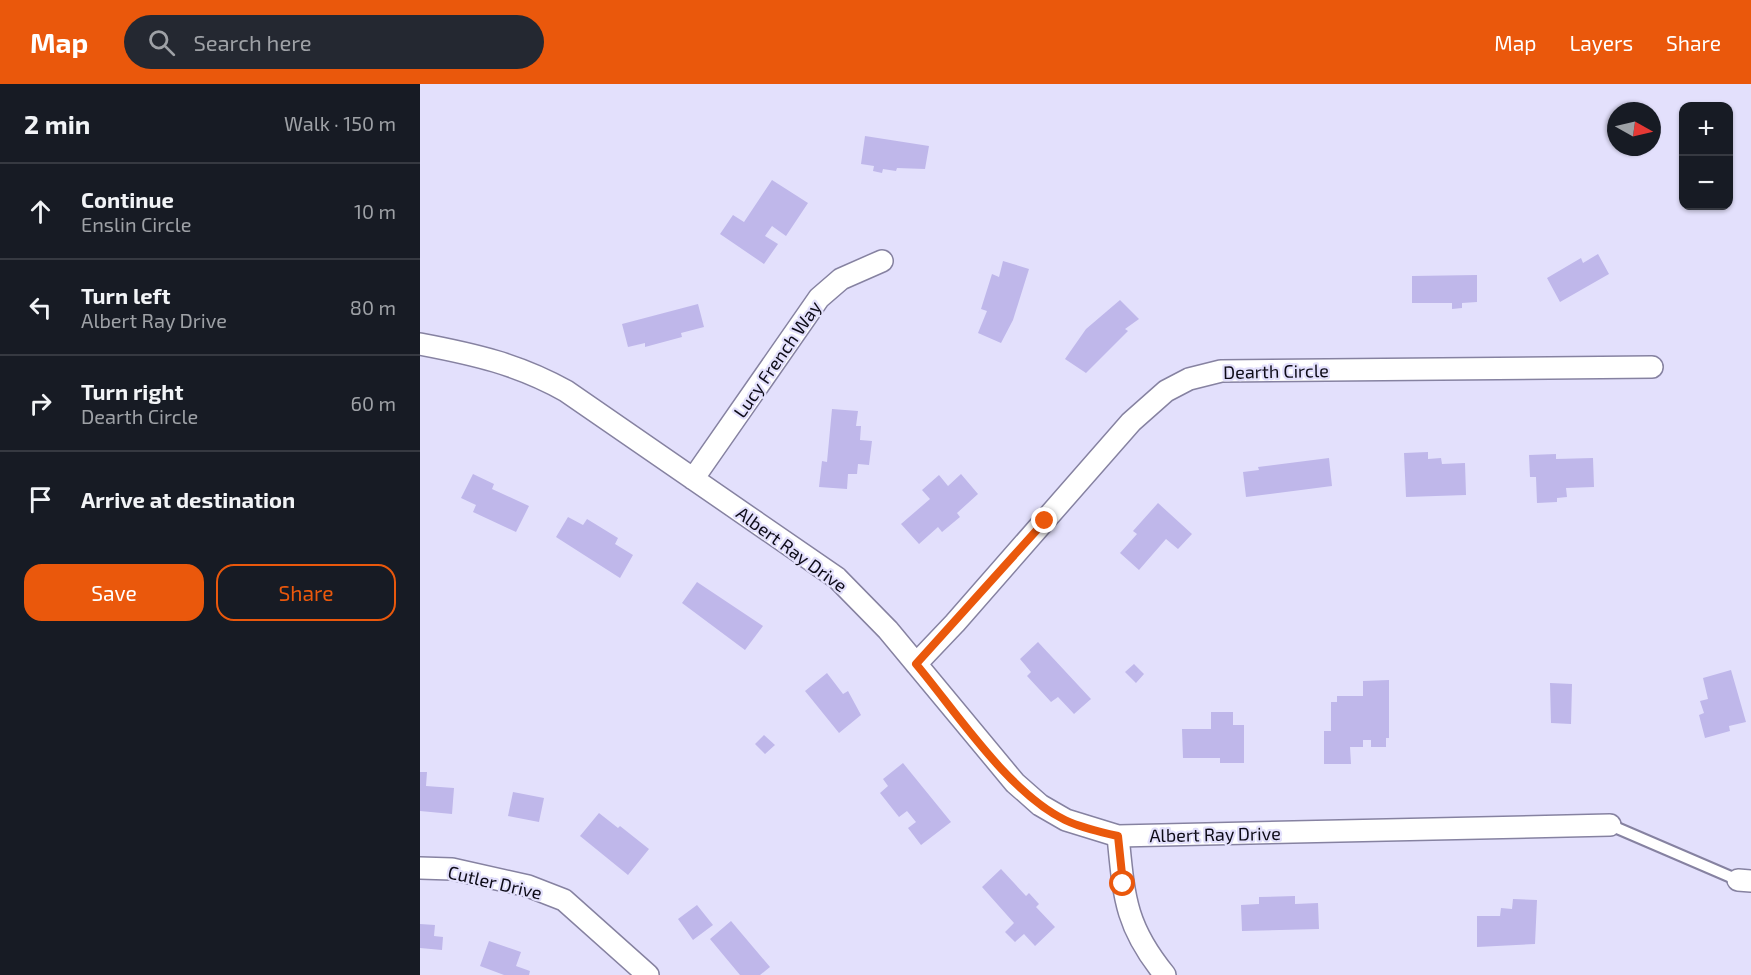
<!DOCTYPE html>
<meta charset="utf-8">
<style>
:root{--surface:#171b24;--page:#242831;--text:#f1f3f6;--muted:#9ea1a6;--line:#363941;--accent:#ea580c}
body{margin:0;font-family:"Exo 2",sans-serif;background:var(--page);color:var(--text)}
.controls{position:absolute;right:18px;top:18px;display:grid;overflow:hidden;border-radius:12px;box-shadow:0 2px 4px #0004}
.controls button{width:54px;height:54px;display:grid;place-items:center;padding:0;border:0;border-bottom:2px solid var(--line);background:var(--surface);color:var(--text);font:30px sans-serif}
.compass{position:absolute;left:1187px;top:18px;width:54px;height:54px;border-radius:50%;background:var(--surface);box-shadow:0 2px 4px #0004;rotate:98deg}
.stop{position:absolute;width:18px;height:18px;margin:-14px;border:4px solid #ea580c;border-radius:50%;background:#fff}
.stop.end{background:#ea580c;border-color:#fff;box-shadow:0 2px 6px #0008}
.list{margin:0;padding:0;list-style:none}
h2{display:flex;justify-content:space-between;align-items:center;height:78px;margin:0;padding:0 24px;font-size:26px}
h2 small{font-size:20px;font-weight:400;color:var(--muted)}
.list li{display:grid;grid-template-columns:39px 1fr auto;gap:18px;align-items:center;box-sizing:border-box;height:96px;padding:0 24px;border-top:2px solid var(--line)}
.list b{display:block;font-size:22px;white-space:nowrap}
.list p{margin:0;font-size:20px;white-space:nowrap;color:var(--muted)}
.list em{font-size:20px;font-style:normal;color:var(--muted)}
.actions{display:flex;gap:12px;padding:18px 24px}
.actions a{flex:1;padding:14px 0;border:2px solid var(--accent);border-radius:18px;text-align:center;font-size:21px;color:var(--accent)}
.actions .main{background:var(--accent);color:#fff}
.icon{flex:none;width:33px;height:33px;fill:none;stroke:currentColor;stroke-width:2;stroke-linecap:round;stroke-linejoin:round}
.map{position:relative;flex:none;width:1331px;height:891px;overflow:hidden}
header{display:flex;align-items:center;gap:36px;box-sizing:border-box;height:84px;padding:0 30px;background:var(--accent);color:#fff}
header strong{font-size:28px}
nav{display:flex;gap:33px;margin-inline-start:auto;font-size:21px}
.search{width:420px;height:54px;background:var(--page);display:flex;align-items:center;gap:15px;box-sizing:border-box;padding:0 21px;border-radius:33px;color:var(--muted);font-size:22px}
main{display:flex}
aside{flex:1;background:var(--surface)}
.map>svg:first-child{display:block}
.building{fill:#bfb7ea}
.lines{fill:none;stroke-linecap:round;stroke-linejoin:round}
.service-casing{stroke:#8682a1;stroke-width:14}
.minor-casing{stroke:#8682a1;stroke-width:24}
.service{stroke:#fff;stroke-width:10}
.minor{stroke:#fff;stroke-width:21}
.route{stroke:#ea580c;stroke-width:8}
.labels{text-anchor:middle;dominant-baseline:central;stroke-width:4.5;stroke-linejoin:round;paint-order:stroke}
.street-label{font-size:18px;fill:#0d0b17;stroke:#e3e0fc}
</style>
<header>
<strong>Map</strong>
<div class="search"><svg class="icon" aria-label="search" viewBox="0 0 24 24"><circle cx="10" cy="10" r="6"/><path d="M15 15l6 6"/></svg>Search here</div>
<nav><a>Map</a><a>Layers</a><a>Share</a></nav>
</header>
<main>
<aside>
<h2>2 min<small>Walk · 150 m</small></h2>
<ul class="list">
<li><svg class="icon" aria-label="ahead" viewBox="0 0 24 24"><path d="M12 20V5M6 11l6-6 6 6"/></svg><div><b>Continue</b><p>Enslin Circle</p></div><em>10 m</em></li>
<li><svg class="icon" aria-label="left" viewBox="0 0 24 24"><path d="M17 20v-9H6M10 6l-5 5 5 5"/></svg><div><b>Turn left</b><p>Albert Ray Drive</p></div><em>80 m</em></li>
<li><svg class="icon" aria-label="right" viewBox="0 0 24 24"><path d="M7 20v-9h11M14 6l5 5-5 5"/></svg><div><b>Turn right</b><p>Dearth Circle</p></div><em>60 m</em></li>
<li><svg class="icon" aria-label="arrive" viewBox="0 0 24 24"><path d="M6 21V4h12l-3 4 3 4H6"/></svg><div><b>Arrive at destination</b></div></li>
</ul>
<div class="actions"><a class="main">Save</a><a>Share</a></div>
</aside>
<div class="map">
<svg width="1331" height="891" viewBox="0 0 1331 891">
<rect width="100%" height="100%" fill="#e3e0fc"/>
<path class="building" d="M445 52 509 62 505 85 477 84 476 87 463 85 462 89 453 87 454 82 441 80Z
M352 96 388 119 366 152 352 142 345 152 358 160 344 180 300 150 313 131 324 138Z
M1178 170 1189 190 1140 218 1127 194 1161 174 1163 179Z
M583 177 609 185 593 236 581 259 558 249 567 227 561 225 572 190 579 193Z
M1057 191V218L1042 219V224L1032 225V219H992V192Z
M700 216 719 235 705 245 708 247 666 289 645 275 666 245Z
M278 220 284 243 261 249 262 253 225 263V259L208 263 202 240Z
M412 325 438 327 436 342H441L440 356 452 357 449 381 438 380 437 390H428L427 405 399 403 402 377 407 378Z
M1008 368V375L1021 374 1022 380 1045 379 1046 411 986 413 984 369Z
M1136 370V375L1173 374 1174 403 1146 404 1147 413 1137 414V418L1117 419 1116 393H1110L1109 371Z
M909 374 912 402 826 413 823 388 839 386 838 383Z
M53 390 74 400 72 405 109 422 96 448 53 428 56 421 41 414Z
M541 390 558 410 537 429 540 433 522 448 518 443 499 460 481 440 510 415 502 406 519 391 528 402Z
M738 419 772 450 758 465 746 455 719 486 700 469 717 450 713 447Z
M148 433 163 441 167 435 198 454 195 460 213 471 200 494 136 453Z
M277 498 343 542 325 566 262 519Z
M618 558 671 615 654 630 638 613 631 618 607 592 611 588 600 575Z
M714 580 724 590 716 599 705 588Z
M1311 586 1326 638 1309 642 1310 647 1285 654 1279 631 1284 629 1280 617 1288 615 1283 594Z
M407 589 423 610 428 607 441 631 419 649 385 607Z
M969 596V654H966V663H951V656H943V663H930L931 680H904V647H911V618H917V612H943V597Z
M1130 599 1152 600 1151 640 1131 639Z
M791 628H813V641H824V679H800V674H763L762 645H791Z
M344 651 355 661 345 670 335 660Z
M483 679 531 738 501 761 488 744 496 738 487 727 479 733 460 709 468 702 463 695Z
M0 688H7L6 702 34 704 32 730 0 727Z
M93 708 124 714 119 738 88 732Z
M179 729 198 744 200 742 229 765 208 791 160 752Z
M581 785 606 812 609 809 619 820 616 823 635 843 615 862 604 850 595 858 585 848 594 839 562 803Z
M875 812V820L898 819 899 845 822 847 821 821 839 820V813Z
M1093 815 1117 816 1115 860 1057 863V832H1080L1081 824 1092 825Z
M277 821 293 841 273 856 258 835Z
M311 837 350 883 340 891H320L290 855Z
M0 840 15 841 14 852 23 853 22 866 0 864Z
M69 857 101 868 96 882 110 887 109 891H84L60 882Z"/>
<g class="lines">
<defs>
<path id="service" d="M1190 741 1318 796"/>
<path id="minor" d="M0 260C53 270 98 280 146 307L417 494 468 546 595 699 620 721 646 736 698 752 1190 741
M273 395 399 214 421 195 462 177
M496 580 535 539 711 338 746 307 769 295 801 287 1232 283
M698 752C704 813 705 842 745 891
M0 784 32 785 108 802 144 816 228 891
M1318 796 1331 797"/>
</defs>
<use href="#service" class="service-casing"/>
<use href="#minor" class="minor-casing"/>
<use href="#service" class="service"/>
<use href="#minor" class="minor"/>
</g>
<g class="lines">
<path class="route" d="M625 437 496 580C537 629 588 708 645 736 662 744 680 748 698 752L703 800"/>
</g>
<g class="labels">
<g class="street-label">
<text transform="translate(357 275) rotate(-55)">Lucy French Way</text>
<text transform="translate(856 287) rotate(-1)">Dearth Circle</text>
<text transform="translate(372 465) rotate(36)">Albert Ray Drive</text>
<text transform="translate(795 750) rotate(-1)">Albert Ray Drive</text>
<text transform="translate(75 798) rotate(13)">Cutler Drive</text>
</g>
</g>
</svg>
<div class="controls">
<button>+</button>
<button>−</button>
</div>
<svg class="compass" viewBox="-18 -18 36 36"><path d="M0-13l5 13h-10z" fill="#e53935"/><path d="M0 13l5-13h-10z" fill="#9ea1a6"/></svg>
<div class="stop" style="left:703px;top:800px"></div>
<div class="stop end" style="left:625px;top:437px"></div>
</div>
</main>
